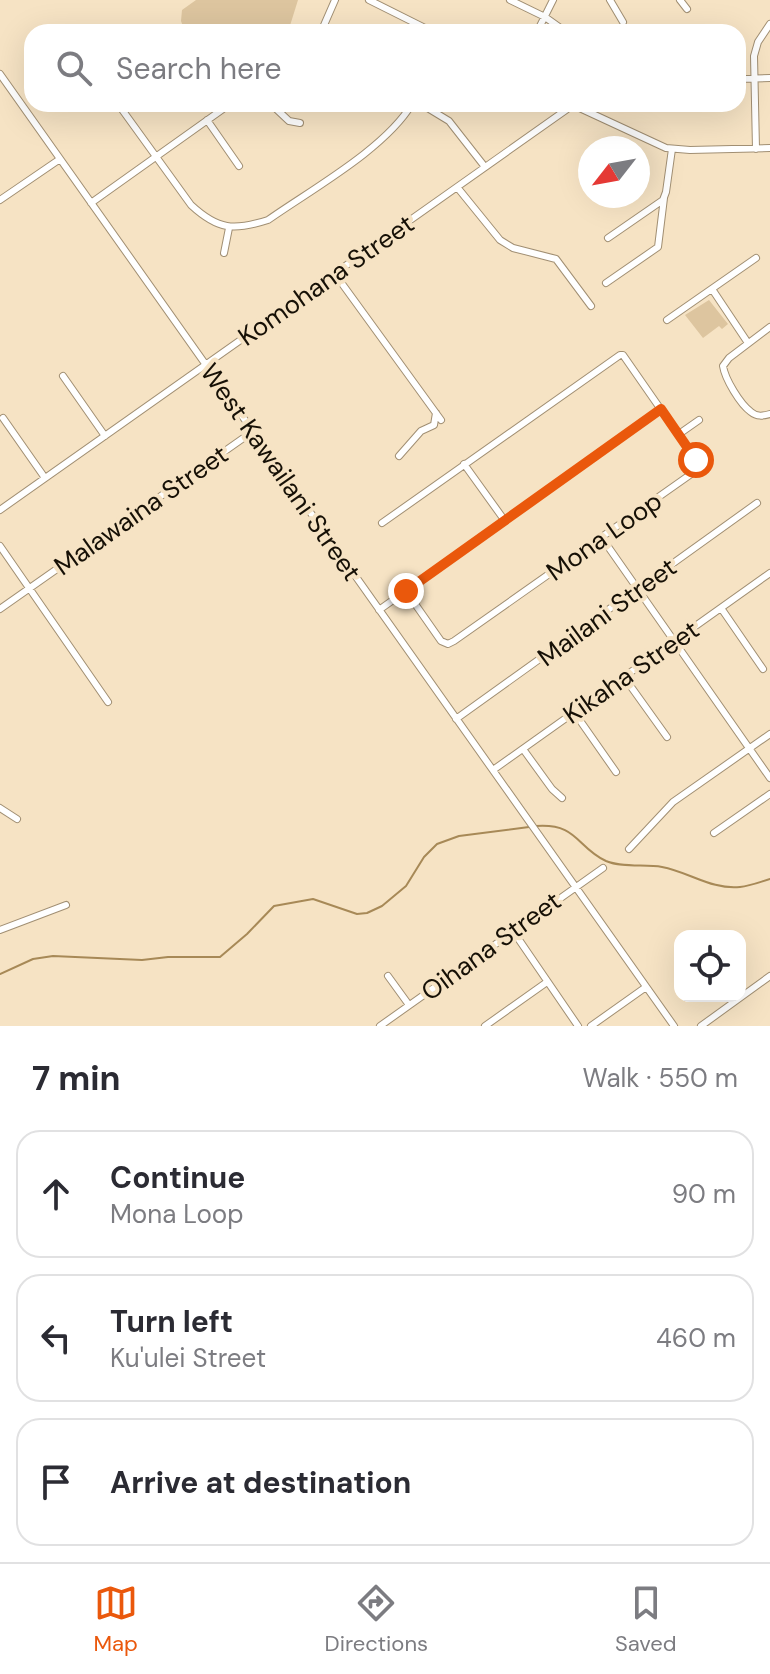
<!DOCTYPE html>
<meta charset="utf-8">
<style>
:root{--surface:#fff;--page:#f7f7f7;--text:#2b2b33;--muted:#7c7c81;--line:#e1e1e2;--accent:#ea580c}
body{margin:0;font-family:"DM Sans",sans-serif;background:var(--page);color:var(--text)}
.controls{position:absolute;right:24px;bottom:24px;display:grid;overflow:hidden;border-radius:16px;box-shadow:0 8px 32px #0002}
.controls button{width:72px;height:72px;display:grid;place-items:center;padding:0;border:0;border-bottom:2px solid var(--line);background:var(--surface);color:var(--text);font:40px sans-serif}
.compass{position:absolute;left:578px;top:136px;width:72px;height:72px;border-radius:50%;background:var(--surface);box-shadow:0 8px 32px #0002;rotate:239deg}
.stop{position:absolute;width:24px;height:24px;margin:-18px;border:6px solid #ea580c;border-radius:50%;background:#fff}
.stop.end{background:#ea580c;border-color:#fff;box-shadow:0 2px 8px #0008}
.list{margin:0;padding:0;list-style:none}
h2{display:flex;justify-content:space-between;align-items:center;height:104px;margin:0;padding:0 32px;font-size:34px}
h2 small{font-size:26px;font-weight:400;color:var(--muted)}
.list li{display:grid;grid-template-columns:52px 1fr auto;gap:24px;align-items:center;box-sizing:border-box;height:128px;margin:0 16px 16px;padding:0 16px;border:2px solid var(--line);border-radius:24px}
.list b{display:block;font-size:30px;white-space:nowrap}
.list p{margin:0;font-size:26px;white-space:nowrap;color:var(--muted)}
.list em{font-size:26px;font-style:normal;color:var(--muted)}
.icon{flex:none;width:44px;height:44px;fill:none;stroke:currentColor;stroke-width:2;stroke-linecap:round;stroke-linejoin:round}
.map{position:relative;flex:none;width:770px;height:1026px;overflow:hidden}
.search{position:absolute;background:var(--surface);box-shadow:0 8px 32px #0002;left:24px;right:24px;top:24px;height:88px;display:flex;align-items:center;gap:20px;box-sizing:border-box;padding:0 28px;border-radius:24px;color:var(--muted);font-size:30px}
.sheet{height:536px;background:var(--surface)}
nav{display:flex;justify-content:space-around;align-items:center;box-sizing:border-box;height:112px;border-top:2px solid var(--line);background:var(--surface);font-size:22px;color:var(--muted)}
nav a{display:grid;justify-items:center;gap:4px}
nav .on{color:var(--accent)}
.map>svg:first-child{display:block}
.green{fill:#ddc59f}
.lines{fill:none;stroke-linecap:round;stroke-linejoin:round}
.stream{stroke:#a78957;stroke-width:2}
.minor-casing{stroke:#a18f73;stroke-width:8}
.minor{stroke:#fff;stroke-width:6}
.route{stroke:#ea580c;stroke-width:10}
.labels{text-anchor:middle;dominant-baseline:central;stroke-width:8;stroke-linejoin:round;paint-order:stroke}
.street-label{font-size:26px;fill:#161006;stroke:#f6e3c4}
</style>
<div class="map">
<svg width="770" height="1026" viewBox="0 0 770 1026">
<rect width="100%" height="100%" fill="#f6e3c4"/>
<path class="green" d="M196 0H298L288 32H185L181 21 182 10Z
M709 300 728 324 722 329 719 326 703 338 685 315Z"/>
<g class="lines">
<path class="stream" d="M536 826C578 823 576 847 606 861 622 868 645 864 662 867 689 872 712 890 740 887 750 886 760 882 770 879
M0 974 33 959 53 956 142 960 168 957H220L247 934 274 906 313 899 357 914 367 913 382 906 406 886 424 857 437 844 459 836 529 827"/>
<defs>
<path id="minor" d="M369 0 433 32
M510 0 545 17 566 32
M610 0 623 22
M680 0 687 9
M321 32 335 0
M537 32 553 0
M0 74 674 1026
M738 79 770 78
M118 104 191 205C218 230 234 231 268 220 312 189 385 149 412 104
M271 104 289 121 300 123
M421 104 449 121 485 167
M571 104 666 148 690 150 770 148
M207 120 239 166
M756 149 754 56 758 42 770 24
M457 187 500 240 513 248 556 259 591 306
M0 200 60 159
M91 203 230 104
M608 238 663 200 666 192 672 149
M224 253 229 228
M335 274 441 420
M606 283 658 247 664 198
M712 289 748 343
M667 320 756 258
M770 327 729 358 723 366C725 379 740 404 751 412 757 417 763 416 770 414
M63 376 105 436
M3 418 45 478
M679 434 699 420
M399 456 421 431 434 425 436 413
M464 464 505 521
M0 510 573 105
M382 523 620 355H623L696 460 698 466 694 472 454 641 448 644 441 641 406 591
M602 538 770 778
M0 546 108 702
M721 608 763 669
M0 609 252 432
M379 610 661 409
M624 677 667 737
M574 712 616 772
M456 719 757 503
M523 749 552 789 562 798
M493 770 770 573
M0 808 17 819
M714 833 770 794
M629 849 673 802 770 734
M0 930 66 905
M513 931 578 1026
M388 976 409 1005
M380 1026 603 868
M485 1026 547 982
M591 1026 646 987
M701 1026 770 976"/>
</defs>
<use href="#minor" class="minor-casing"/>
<use href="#minor" class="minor"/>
</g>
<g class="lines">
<path class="route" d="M406 591 661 409 696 460"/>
</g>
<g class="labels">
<g class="street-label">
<text transform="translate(326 280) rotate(-35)">Komohana Street</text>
<text transform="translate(281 472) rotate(55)">West Kawailani Street</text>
<text transform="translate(141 510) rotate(-35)">Malawaina Street</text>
<text transform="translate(604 536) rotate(-35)">Mona Loop</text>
<text transform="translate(607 612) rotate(-36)">Mailani Street</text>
<text transform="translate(631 672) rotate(-35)">Kikaha Street</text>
<text transform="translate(491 946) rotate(-36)">Oihana Street</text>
</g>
</g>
</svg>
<div class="controls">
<button><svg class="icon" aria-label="locate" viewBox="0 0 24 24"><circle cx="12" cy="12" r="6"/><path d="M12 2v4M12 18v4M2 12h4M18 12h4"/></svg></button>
</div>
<svg class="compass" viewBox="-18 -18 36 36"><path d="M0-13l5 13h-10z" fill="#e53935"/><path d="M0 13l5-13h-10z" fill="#7c7c81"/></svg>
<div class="stop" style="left:696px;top:460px"></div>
<div class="stop end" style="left:406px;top:591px"></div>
<div class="search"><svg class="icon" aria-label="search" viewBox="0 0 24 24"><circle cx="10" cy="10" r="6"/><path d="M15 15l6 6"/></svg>Search here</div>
</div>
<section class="sheet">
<h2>7 min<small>Walk · 550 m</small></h2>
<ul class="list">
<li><svg class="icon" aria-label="ahead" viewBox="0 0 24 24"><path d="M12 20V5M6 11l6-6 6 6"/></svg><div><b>Continue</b><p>Mona Loop</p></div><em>90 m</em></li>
<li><svg class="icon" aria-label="left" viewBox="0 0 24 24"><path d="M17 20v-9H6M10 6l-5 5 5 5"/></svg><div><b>Turn left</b><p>Ku'ulei Street</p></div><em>460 m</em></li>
<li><svg class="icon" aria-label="arrive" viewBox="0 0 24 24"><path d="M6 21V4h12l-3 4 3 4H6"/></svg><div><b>Arrive at destination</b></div></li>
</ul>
</section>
<nav>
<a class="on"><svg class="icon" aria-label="map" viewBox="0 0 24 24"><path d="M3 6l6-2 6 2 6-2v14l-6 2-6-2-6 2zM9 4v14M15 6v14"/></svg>Map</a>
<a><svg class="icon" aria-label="directions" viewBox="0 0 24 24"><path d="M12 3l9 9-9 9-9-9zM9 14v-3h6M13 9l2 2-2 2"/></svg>Directions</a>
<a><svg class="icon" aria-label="saved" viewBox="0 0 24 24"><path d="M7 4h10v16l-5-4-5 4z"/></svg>Saved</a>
</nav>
